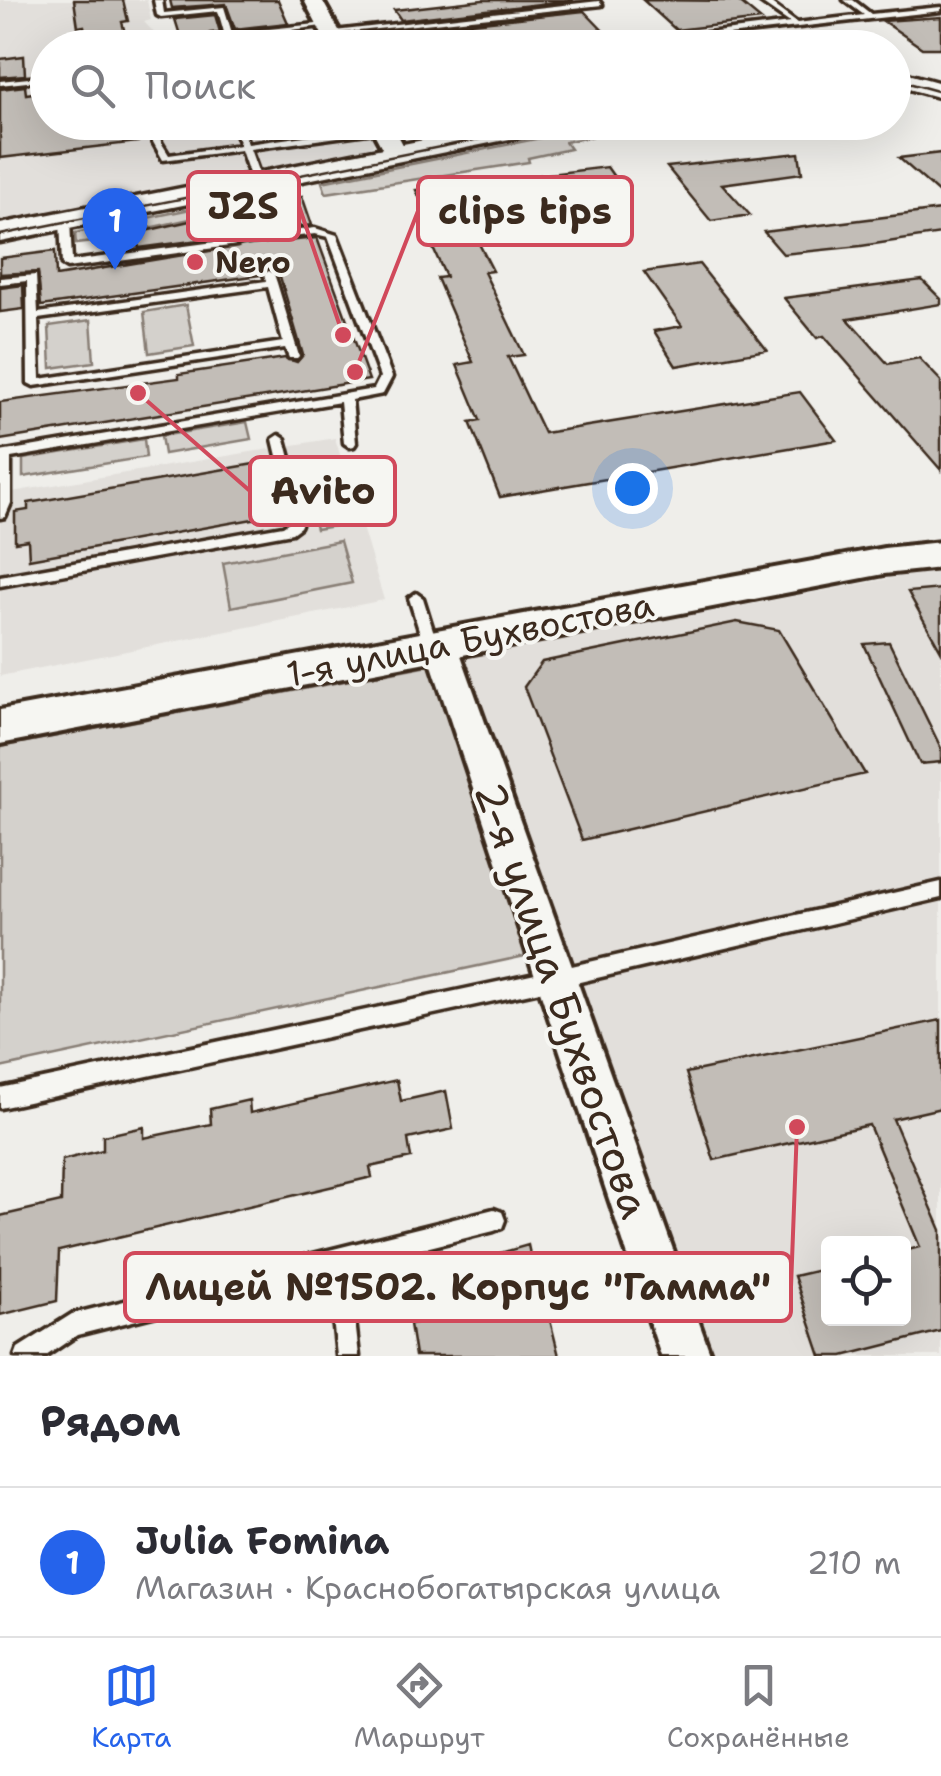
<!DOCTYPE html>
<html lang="ru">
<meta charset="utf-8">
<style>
:root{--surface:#fff;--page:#f2f2f3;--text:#2b2b33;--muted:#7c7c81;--line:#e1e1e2;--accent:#2563eb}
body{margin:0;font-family:"Shantell Sans",sans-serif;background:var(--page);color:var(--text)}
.controls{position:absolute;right:30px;bottom:30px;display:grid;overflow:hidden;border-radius:10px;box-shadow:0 10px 40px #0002}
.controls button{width:90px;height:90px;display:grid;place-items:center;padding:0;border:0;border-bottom:2px solid var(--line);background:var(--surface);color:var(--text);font:50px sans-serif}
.you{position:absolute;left:632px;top:488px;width:35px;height:35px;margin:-25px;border:8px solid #fff;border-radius:50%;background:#1a73e8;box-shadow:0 0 0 15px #1a73e833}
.badge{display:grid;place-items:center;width:65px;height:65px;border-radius:50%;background:var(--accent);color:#fff;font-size:32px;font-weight:700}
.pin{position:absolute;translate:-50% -82px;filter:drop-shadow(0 2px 5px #0008)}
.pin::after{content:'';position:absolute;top:52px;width:35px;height:30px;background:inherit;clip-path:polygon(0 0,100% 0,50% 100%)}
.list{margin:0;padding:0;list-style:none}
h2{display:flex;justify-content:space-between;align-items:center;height:130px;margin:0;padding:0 40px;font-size:42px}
h2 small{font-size:32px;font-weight:400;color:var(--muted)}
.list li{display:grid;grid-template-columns:65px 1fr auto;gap:30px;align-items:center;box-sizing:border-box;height:150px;padding:0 40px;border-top:2px solid var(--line)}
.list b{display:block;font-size:38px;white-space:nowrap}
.list p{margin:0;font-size:32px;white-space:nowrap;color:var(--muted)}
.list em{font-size:32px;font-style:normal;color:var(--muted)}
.icon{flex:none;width:55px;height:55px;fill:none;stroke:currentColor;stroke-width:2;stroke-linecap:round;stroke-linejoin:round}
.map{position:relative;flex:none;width:941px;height:1356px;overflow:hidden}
.search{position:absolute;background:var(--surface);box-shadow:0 10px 40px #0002;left:30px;right:30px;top:30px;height:110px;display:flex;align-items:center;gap:25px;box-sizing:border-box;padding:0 35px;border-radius:55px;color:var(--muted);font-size:38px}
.sheet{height:280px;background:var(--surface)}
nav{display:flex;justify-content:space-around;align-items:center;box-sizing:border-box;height:140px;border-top:2px solid var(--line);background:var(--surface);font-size:28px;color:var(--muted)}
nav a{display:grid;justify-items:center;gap:5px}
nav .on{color:var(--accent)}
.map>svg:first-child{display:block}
.built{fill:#e2dfdb;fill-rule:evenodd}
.green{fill:#d4d1cc;stroke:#887e75;stroke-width:2.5}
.building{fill:#c2bdb7;stroke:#3b2a1e;stroke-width:2.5}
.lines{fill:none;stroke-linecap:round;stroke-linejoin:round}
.service-casing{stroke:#3b2a1e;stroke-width:7}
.minor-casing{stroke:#3b2a1e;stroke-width:8}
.tertiary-casing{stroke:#3b2a1e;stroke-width:8}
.secondary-casing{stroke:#3b2a1e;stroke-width:7}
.service{fill:#f6f6f2;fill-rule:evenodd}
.minor{fill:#f6f6f2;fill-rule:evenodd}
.tertiary{fill:#f6f6f2;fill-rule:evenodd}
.secondary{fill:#f6f6f2;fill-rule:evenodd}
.tram{stroke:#3b2a1e;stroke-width:2.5}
.poi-dot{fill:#d1495b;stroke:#f6f6f2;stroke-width:4}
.labels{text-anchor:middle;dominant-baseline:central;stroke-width:8;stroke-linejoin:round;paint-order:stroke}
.far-poi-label{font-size:30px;font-weight:bold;fill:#3b2a1e;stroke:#f6f6f2;text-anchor:start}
.street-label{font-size:35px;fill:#3b2a1e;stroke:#f6f6f2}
.near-street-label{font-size:42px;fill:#3b2a1e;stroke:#f6f6f2}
.leader{fill:none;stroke:#d1495b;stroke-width:4}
.callout-dot{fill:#d1495b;stroke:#f6f6f2;stroke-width:4}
.callout{fill:#f6f6f2;stroke:#d1495b;stroke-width:4}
.callout-label{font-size:38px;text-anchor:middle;font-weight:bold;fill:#3b2a1e}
</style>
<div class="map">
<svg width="941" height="1356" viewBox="0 0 941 1356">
<rect width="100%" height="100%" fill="#efeeea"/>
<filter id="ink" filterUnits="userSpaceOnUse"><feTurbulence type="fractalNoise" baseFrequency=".01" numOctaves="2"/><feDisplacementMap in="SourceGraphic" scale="20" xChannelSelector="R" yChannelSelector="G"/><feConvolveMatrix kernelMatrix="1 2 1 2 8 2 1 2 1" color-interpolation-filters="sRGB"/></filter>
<g filter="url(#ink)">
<path class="built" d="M0 0H147L151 20 144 22 160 39 220 33 223 42 322 31 331 47 48 48V122H371L380 138 368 148 0 221Z
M335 438 384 600 0 676V494Z
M941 569V1356H712L564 947 466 657ZM828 1244H904V1318H828Z"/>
<path class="green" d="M615 123H656L565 142 570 149 528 158 529 162 326 193 322 182Z
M229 201 231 210 135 231 137 248 118 251 116 239 76 244 75 233Z
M186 305 194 346 149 353 144 312Z
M91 320 94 362 51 368 49 326Z
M247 422 251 439 164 454 161 436Z
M144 439 146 457 23 477V459Z
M339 480 352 523 316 529 305 486Z
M340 541 352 583 231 607 223 563Z
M434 664 525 956 0 1068V747Z"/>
<path class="building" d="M74 0H123L128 21 122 22 126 37 87 41 84 26 78 27Z
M170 0H278L288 23 235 29 226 4 172 8Z
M483 0H574L401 20 394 10Z
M643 0 738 1 761 20 676 30Z
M584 11 612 40 548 48H419L407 30Z
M215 15 220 32 210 33 214 46 184 48 175 19Z
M941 17V48H922L883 21Z
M293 34 300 48H259L255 38Z
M24 56 25 75 0 77V59Z
M25 86 26 94 48 91V122H135L138 142 0 158V89Z
M799 153 802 173 722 184 750 215 711 221 667 167Z
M941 153V195L899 158Z
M607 167 627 195 473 215 480 229 472 230 493 271 484 272 524 355 508 357 544 433 800 392 836 440 500 497 470 422 480 420 457 365 473 362 437 278 446 277 427 235 436 234 416 190Z
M302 196 312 225 139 248 136 233Z
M941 210V234L861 246 783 254 764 232Z
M317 238 369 380 0 440V402L179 378V374L285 358 297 362 303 355 279 273 271 268 260 275 41 306 38 272 0 274V258L55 251 56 276 244 245Z
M699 264 767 350 676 366 654 331 682 326 644 272Z
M922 280 941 299V304L848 319 888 364 919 358 941 381V470L824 336 817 338 784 298Z
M23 285 24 309 0 312V288Z
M254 464 255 471 266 469 272 497 260 499 264 517 29 559 28 540 15 542V512L28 510V503Z
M941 589V651L908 592Z
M737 622 779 630 865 774 582 840 524 687 542 662Z
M889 642 941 748V762L920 764 864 644Z
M941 1020V1108L893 1119 941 1230V1331L843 1356H821L794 1276 828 1268V1318H904V1251L920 1247 869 1125 714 1160 686 1073Z
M397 1080 401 1101 446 1091 453 1129 408 1139 411 1158 370 1167 372 1177 59 1251 57 1301 0 1315V1216L61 1202 62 1160 103 1150V1136L144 1127V1138L211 1124 210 1109 249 1100 250 1113Z
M528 1245 534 1273 545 1270 556 1314 549 1316 559 1356H415L410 1324 420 1322 417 1301 428 1299 424 1275Z"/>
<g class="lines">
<defs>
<path id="service" d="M154 0H162L164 13 224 7 232 33 326 23 330 25 229 38 225 36 218 11 161 17 157 15Z
M757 0H766L797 23 864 15 844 0H853L871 14 941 7V11L612 48H584L790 23Z
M599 1 602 5 330 34 326 32Z
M48 76 45 80 0 85V81Z
M150 122H158L161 142 169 155 240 145 232 122H240L248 144 382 125 386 128 382 131 250 149 262 182 257 185 252 182 241 150 163 160 153 142Z
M65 217 70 220 72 261 237 239 242 242 237 245 67 268 62 265 60 220Z
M315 228 337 235 392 377 383 394 352 400 356 443 354 446 350 447 344 443 340 402 11 458V503L5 517 0 518V452L374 389 380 377 328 237 315 234 248 243 243 240 248 237Z
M269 271 274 274 277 283 299 356 297 358H289L285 348 34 386 28 383 27 281 0 284V278L36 275 38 313 266 281 264 274ZM268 287 283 342 40 379 38 319Z
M279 435 285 439 305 515 300 527 292 533 0 586V576L283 526 289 522 291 515 273 439Z
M416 593 423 598 438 646 431 652 424 646 409 598Z
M941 882V898L554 988 0 1108V1088L554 970Z
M494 1209 502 1212 505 1220 502 1228 494 1231 349 1267 359 1356H337L328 1272 77 1335 46 1356H15L18 1348 72 1314Z"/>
<path id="minor" d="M441 632 452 636 457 644 711 1356H661L425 644 430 636Z"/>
<path id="tertiary" d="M304 0H322L349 48H329Z
M368 122H391L408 154 404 159H388Z
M941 542V568L884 574 0 744V710L884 548Z"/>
<path id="secondary" d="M894 70 941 83V98L894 85Z
M514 122H567L555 130 0 242V224Z"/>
</defs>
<use href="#service" class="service-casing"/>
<use href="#minor" class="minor-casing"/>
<use href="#tertiary" class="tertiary-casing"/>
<use href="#secondary" class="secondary-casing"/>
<use href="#service" class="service"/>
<use href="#minor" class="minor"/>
<use href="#tertiary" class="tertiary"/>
<use href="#secondary" class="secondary"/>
<path class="tram" d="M894 79 941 92
M0 235 565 122"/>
</g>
</g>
<circle class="poi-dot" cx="195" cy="262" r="10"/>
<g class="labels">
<g class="far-poi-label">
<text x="215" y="262">Nero</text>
</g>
<g class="street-label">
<text transform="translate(470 639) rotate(-11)">1-я улица Бухвостова</text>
</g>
<g class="near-street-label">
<text transform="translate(563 1000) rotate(71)">2-я улица Бухвостова</text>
</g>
</g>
<path class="leader" d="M343 335L299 206M355 372L418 211M138 393L250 491M797 1127L791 1287"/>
<g class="callout-dot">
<circle cx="343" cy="335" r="10"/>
<circle cx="355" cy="372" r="10"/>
<circle cx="138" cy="393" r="10"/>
<circle cx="797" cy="1127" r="10"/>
</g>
<g class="callout">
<rect x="188" y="172" width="111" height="68" rx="10"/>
<rect x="418" y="177" width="214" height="68" rx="10"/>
<rect x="250" y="457" width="145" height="68" rx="10"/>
<rect x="125" y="1253" width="666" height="68" rx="10"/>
</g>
<g class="callout-label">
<text x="243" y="219">J2S</text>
<text x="525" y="224">clips tips</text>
<text x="323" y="504">Avito</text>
<text x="458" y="1300">Лицей №1502. Корпус "Гамма"</text>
</g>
</svg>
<div class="controls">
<button><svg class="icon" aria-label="locate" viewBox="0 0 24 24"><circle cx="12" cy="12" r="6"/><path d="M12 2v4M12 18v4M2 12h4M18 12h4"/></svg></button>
</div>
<div class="you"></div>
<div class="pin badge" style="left:115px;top:270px">1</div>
<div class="search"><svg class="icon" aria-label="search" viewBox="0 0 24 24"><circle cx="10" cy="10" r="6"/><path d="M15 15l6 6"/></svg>Поиск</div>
</div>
<section class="sheet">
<h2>Рядом<small></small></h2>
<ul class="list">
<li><span class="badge">1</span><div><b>Julia Fomina</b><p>Магазин · Краснобогатырская улица</p></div><em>210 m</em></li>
</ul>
</section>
<nav>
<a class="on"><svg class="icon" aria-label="map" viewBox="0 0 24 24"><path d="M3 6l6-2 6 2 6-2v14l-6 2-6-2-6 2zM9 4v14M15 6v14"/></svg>Карта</a>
<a><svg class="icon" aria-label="directions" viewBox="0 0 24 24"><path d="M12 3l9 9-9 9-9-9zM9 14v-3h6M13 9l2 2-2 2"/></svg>Маршрут</a>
<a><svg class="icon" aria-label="saved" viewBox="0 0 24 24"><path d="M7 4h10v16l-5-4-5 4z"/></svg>Сохранённые</a>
</nav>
